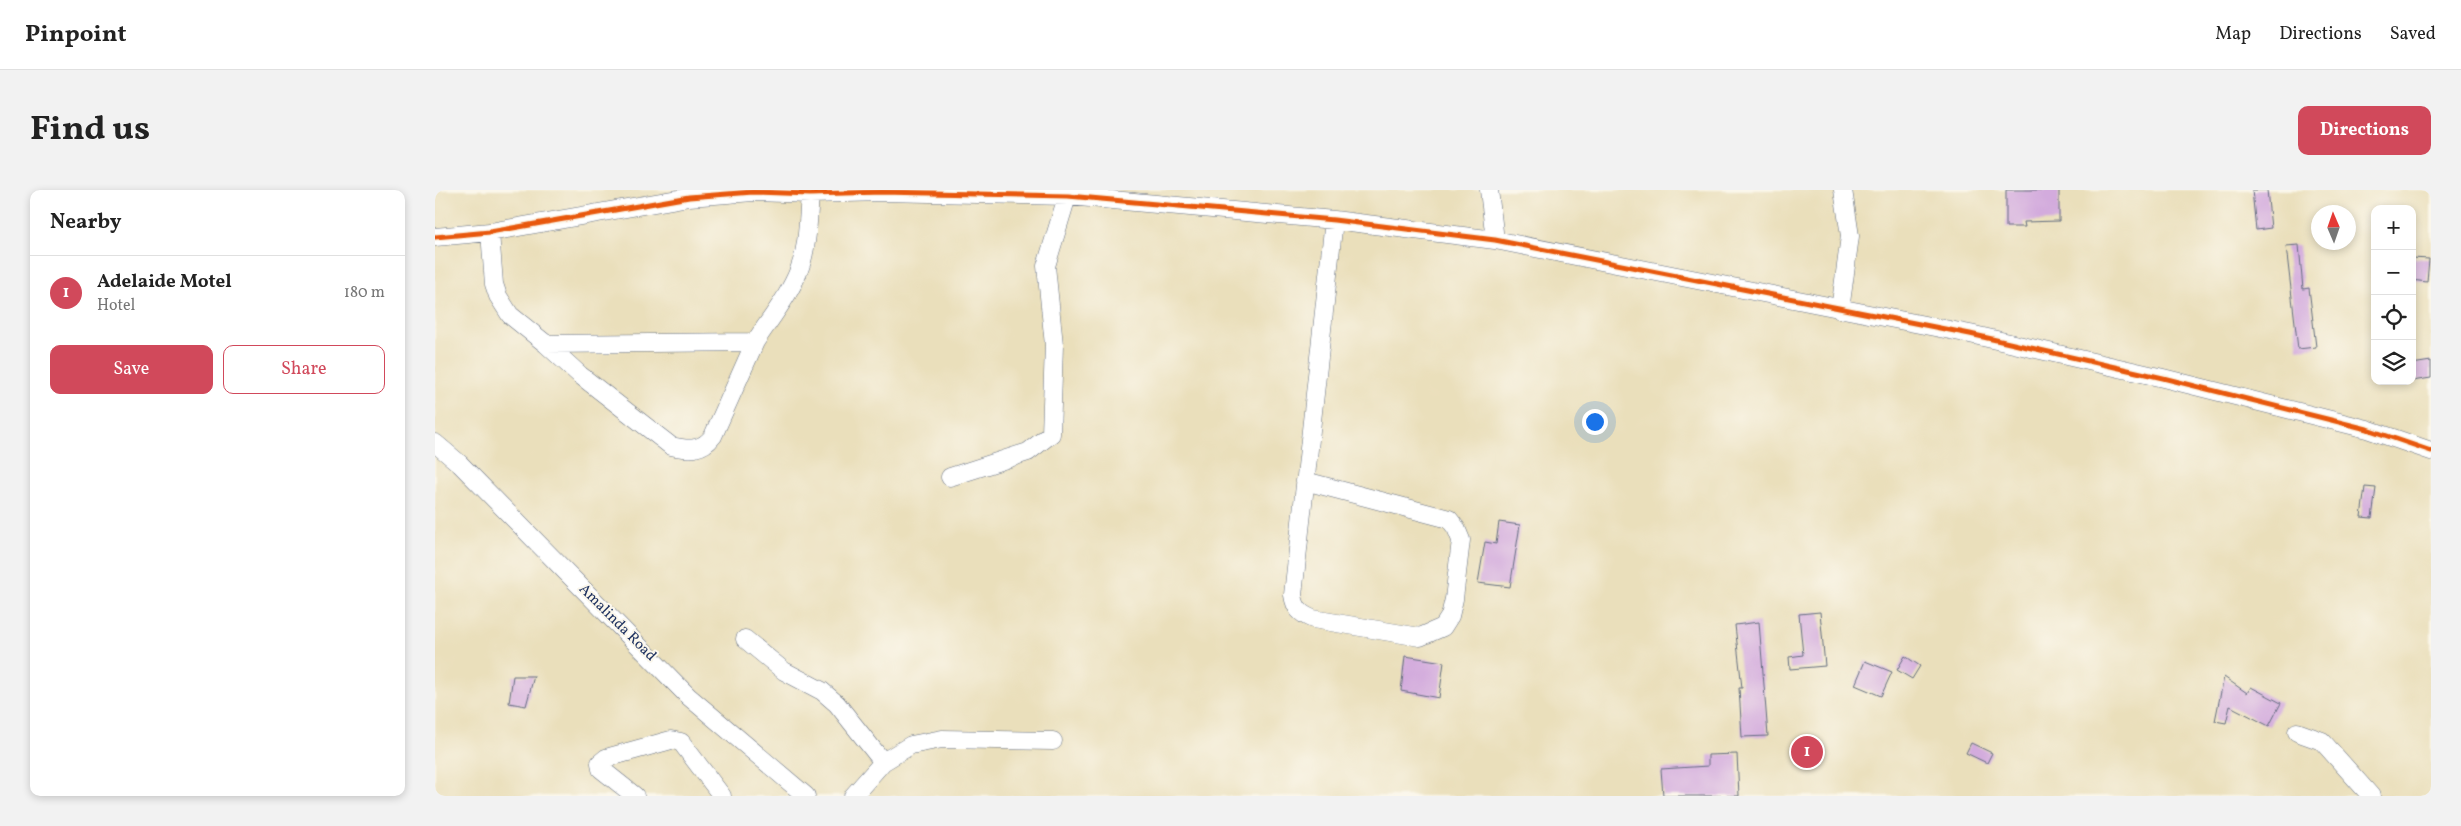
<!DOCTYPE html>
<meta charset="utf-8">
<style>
:root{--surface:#fff;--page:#f2f2f2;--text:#222;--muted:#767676;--line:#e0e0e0;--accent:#d1495b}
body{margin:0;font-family:Vollkorn,serif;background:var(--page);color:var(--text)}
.controls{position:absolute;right:15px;top:15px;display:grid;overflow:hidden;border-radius:10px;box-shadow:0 2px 8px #0003}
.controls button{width:45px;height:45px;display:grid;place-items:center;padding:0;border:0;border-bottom:1px solid var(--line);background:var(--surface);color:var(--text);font:25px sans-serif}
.compass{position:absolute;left:1876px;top:15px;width:45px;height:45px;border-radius:50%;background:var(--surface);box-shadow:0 2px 8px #0003;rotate:358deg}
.you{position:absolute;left:1159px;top:231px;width:18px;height:18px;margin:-12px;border:4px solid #fff;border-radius:50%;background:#1a73e8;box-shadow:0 0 0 8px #1a73e833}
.badge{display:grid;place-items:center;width:32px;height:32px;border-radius:50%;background:var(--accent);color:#fff;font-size:16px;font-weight:700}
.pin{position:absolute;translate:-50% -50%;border:2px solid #fff;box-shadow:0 1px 5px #0006}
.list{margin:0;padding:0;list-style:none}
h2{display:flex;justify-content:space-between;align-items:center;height:65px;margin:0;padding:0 20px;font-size:21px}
h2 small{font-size:16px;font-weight:400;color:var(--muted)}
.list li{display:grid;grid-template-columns:32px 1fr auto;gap:15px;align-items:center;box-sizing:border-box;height:75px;padding:0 20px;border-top:1px solid var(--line)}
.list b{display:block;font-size:19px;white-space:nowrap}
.list p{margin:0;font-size:16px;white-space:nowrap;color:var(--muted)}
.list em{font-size:16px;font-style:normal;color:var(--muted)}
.actions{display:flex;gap:10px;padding:15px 20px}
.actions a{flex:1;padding:11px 0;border:1px solid var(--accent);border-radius:10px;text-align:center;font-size:18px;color:var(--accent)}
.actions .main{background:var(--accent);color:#fff}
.icon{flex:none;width:28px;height:28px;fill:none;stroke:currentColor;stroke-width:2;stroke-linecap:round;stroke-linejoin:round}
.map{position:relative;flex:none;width:1996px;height:606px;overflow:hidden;border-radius:10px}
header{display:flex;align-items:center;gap:30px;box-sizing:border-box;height:70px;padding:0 25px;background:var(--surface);border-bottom:1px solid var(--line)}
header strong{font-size:24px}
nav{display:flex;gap:28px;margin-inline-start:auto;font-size:18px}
.intro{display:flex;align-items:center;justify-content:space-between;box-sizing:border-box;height:120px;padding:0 30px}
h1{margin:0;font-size:35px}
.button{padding:12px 22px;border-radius:10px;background:var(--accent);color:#fff;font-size:18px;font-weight:700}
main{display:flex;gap:30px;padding:0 30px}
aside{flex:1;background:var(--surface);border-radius:10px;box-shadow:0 2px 8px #0003}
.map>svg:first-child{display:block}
.building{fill:#d3abdd}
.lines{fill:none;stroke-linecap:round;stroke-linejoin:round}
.minor-casing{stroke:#636d7f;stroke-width:19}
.minor{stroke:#fff;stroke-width:18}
.cycleway-casing{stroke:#fbf7ec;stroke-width:8}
.cycleway{stroke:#e8590c;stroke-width:5}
.labels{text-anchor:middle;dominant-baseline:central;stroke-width:4;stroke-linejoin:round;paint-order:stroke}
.street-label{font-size:15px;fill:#1b2f5e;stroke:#fbf7ec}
</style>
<header>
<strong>Pinpoint</strong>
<nav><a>Map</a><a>Directions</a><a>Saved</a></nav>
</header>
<div class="intro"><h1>Find us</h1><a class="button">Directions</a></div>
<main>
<aside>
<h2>Nearby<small></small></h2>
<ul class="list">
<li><span class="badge">1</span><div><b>Adelaide Motel</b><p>Hotel</p></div><em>180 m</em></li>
</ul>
<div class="actions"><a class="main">Save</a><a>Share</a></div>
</aside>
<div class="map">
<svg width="1996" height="606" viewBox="0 0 1996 606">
<rect width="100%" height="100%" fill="#fbf7ec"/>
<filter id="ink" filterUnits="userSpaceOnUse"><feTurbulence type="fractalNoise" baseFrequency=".02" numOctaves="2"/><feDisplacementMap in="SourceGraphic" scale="10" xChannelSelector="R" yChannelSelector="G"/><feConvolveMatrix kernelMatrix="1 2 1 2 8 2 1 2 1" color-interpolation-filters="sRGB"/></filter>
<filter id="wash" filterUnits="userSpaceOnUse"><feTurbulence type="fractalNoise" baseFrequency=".0096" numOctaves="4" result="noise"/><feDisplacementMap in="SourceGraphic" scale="20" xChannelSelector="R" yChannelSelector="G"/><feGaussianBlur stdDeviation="1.12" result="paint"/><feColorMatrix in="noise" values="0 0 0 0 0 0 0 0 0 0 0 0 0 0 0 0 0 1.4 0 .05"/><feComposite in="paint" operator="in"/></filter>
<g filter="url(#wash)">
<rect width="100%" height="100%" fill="#eadfbb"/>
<g id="blocks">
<path class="building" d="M1571 0H1624V31L1589 32 1590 37H1571Z
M1817 0H1832L1836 38 1821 40Z
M1864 55 1868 99 1874 98 1881 157 1863 159 1851 56Z
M1977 68 1994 69 1992 92 1977 90Z
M1996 171V188L1977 191V174Z
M1930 297 1941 298 1937 328 1926 327Z
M1064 332 1085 335 1075 397 1043 393 1050 352 1061 354Z
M1385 422 1390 476 1355 479 1354 467 1368 465 1364 424Z
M1324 432 1333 546 1307 547 1304 498H1307L1300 435Z
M970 466 1009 472 1004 508 966 501Z
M1470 466 1485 476 1477 489 1462 480Z
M1430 471 1457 482 1446 506 1420 495Z
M78 486H99L91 516 74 513Z
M1789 487 1812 503 1816 497 1846 513 1834 536 1795 516 1791 533 1780 531Z
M1536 553 1557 563 1552 573 1531 563Z
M1302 564 1304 606H1228L1226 579 1273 576V565Z"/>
</g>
</g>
<g filter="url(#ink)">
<use href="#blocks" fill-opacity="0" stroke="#636d7f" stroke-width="1"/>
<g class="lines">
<defs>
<path id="minor" d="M1054 0 1060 50
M55 42 59 94 63 106 75 125 111 154 320 152C335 129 354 106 364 80 373 57 373 29 375 4
M0 47 55 42 254 7 318 2 375 4 447 2 633 6 899 30 1060 50 1535 144 1728 188 1932 239 1996 261
M1405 120 1415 46 1408 0
M111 154 145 185 236 256C254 260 267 261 278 246L320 152
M0 253 25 274 253 506 371 606
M515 287 593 262 616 244 619 155 611 76 634 0
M870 291 1014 329 1021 338 1026 350 1019 409 1015 426 1008 437 985 447 878 429C865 424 860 418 858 405L899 30
M310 449 349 481 387 501 402 514 448 572
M1862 542 1887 551 1936 606
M200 606 166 579 165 573 171 568 236 550 246 552 287 606
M418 606 448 572 476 555 507 549 618 551"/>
</defs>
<use href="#minor" class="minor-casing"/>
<use href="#minor" class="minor"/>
<defs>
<path id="cycleway" d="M0 47 55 42 254 7 318 2 375 4 447 2 633 6 899 30 1060 50 1535 144 1728 188 1932 239 1996 261"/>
</defs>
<use href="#cycleway" class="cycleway-casing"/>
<use href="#cycleway" class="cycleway"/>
</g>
</g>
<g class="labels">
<g class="street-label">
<text transform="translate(182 433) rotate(45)">Amalinda Road</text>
</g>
</g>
</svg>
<div class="controls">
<button>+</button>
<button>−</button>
<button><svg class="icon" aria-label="locate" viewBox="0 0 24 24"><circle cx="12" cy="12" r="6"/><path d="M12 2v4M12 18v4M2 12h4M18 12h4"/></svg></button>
<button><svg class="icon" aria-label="layers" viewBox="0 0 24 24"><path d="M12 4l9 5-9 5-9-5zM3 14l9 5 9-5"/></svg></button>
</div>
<svg class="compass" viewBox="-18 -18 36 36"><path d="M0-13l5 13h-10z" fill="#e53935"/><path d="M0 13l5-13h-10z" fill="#767676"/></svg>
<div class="you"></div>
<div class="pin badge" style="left:1372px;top:562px">1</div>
</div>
</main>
